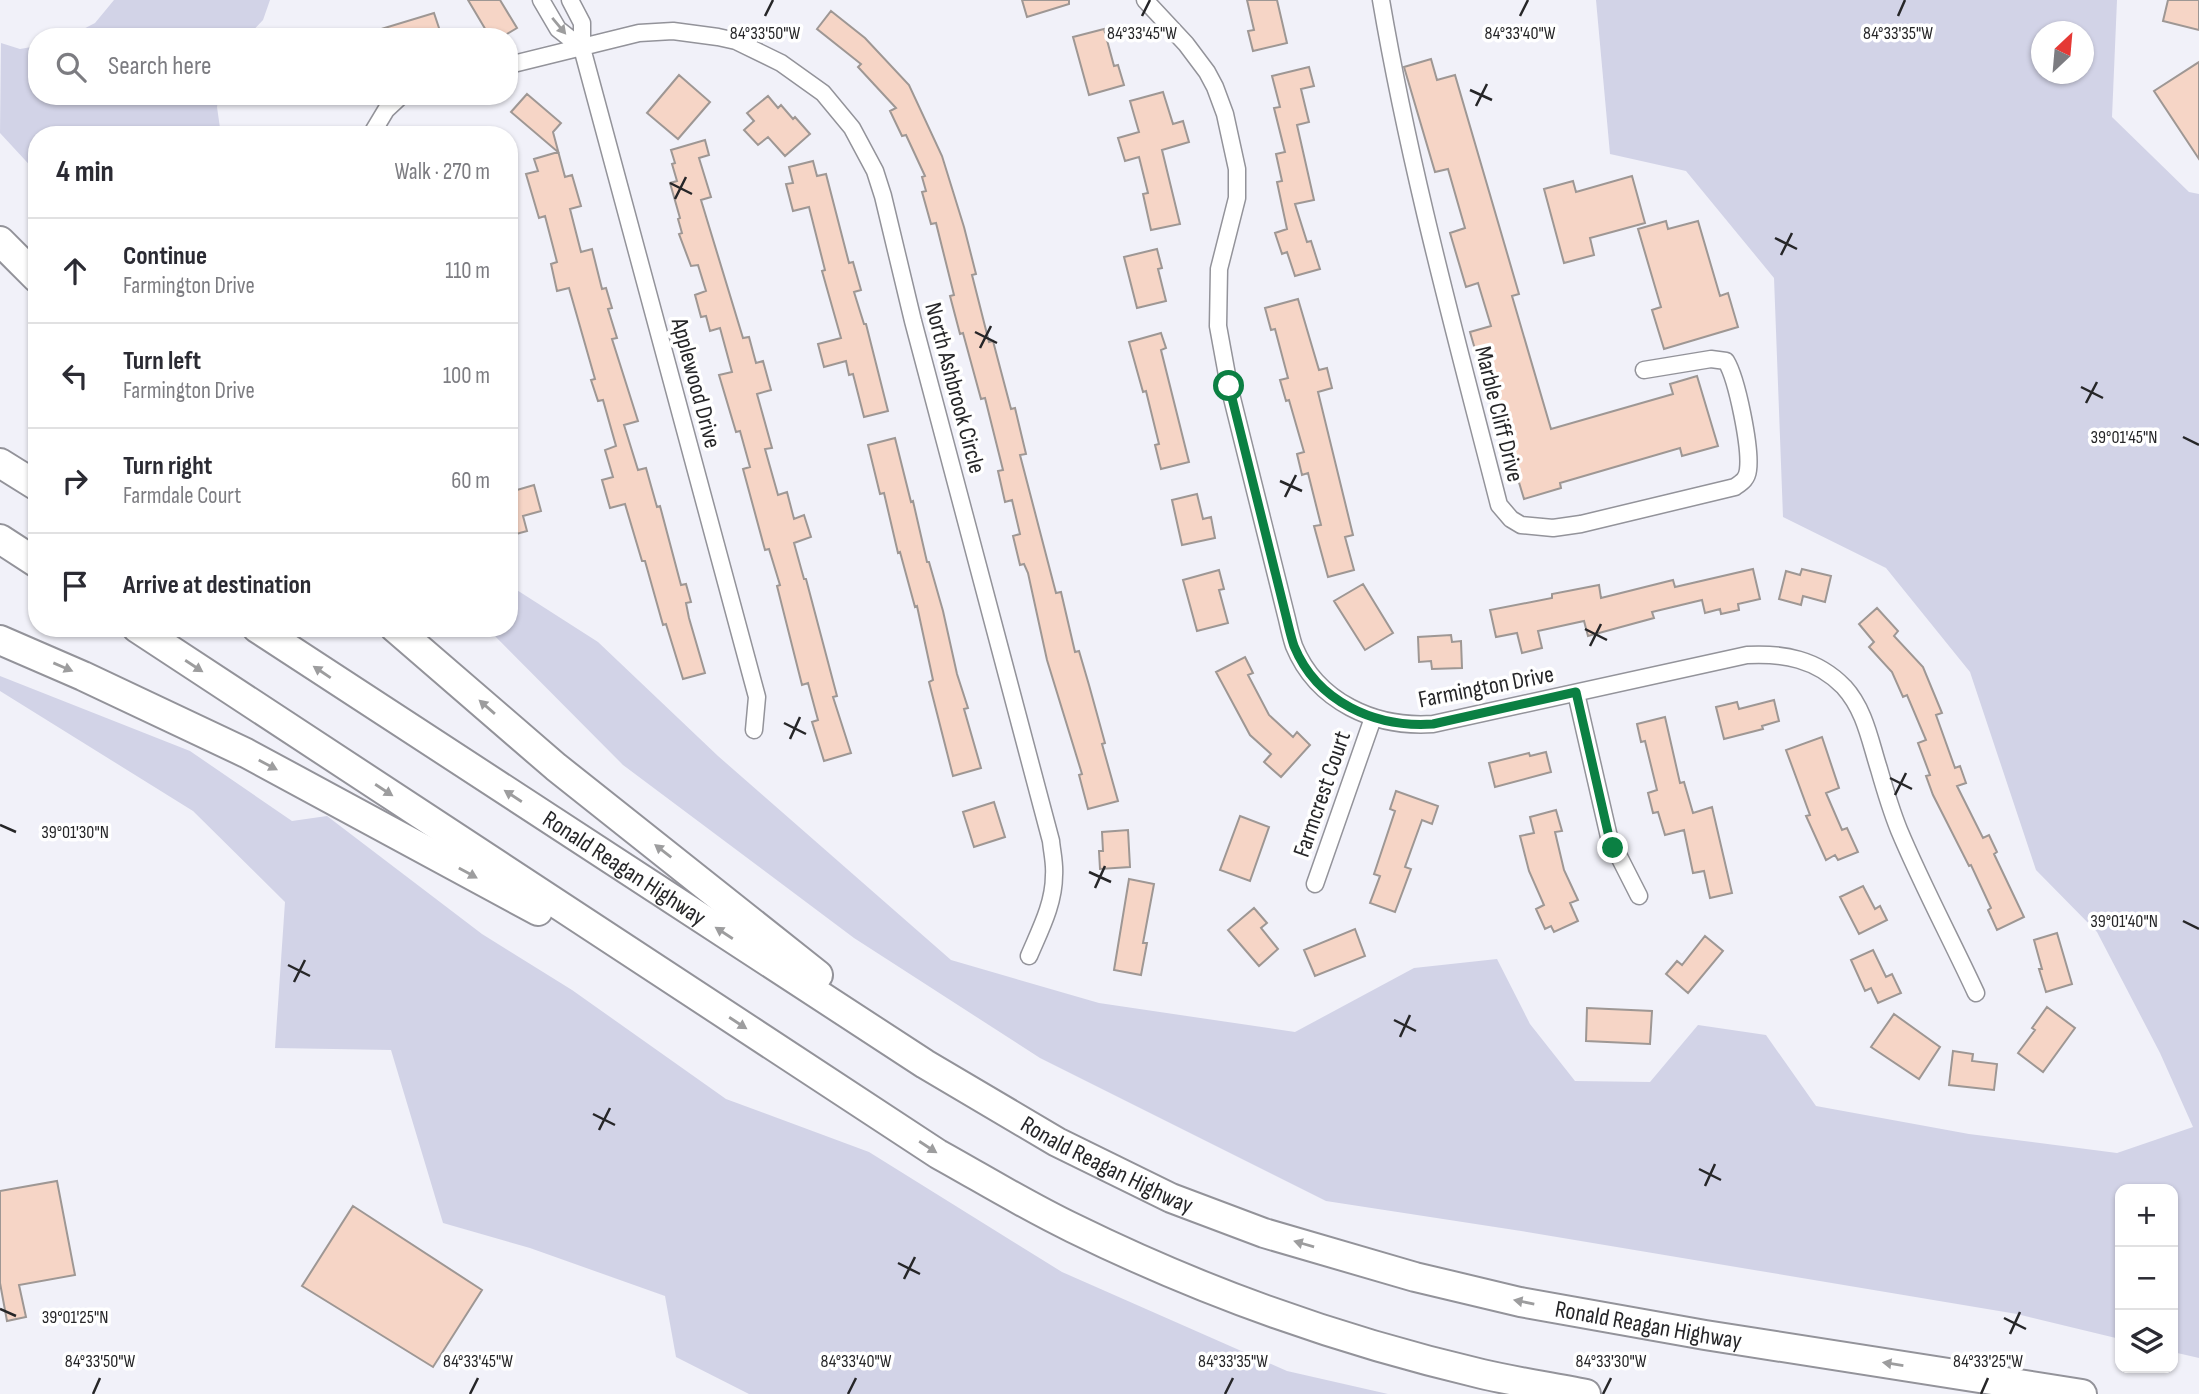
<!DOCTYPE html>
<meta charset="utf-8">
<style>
:root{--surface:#fff;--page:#f2f2f3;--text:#2b2b33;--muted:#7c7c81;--line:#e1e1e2}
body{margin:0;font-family:"Sofia Sans Condensed",sans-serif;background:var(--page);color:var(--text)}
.controls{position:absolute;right:21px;bottom:21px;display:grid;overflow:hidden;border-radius:14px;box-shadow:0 2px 5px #0004}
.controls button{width:63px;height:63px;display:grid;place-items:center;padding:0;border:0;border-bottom:2px solid var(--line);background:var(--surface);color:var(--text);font:35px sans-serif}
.compass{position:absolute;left:2031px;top:21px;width:63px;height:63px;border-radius:50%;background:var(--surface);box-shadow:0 2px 5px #0004;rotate:26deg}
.stop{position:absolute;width:21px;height:21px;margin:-16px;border:5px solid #0b8043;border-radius:50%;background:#fff}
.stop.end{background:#0b8043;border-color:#fff;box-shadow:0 2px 7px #0008}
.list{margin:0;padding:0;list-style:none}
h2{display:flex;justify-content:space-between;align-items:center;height:91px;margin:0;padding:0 28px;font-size:30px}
h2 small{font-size:23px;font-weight:400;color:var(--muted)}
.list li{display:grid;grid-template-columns:46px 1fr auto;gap:21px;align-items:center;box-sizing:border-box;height:105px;padding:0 28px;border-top:2px solid var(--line)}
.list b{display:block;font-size:26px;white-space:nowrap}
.list p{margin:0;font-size:23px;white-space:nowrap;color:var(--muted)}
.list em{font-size:23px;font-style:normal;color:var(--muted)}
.icon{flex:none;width:38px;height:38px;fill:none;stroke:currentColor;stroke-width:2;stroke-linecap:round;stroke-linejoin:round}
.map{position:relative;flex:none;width:2199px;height:1394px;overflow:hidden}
.search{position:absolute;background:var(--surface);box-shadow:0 2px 5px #0004;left:28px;top:28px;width:490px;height:77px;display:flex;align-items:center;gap:18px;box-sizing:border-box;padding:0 24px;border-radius:28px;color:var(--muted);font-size:26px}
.panel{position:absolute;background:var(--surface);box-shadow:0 2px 5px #0004;left:28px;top:126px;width:490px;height:511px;border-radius:28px}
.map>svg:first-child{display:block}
.green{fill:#d2d3e7;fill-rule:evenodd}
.building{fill:#f6d5c6;stroke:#9e9794;stroke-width:2}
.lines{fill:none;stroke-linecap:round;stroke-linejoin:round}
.street-casing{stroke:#93939a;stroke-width:19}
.highway-casing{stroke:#93939a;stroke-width:32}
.street{stroke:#fff;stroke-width:16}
.highway{stroke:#fff;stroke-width:28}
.oneway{fill:#9d9d9e}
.route{stroke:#0b8043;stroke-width:9}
.ticks{fill:none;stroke:#262628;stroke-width:2.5}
.labels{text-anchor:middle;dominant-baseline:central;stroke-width:7;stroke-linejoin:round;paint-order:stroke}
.street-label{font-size:24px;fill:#262628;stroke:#fff}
.ticks-label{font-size:18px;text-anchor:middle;fill:#262628;stroke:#fff;stroke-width:7;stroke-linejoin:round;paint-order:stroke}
</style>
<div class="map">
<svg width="2199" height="1394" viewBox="0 0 2199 1394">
<rect width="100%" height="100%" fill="#f1f1f9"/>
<path class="green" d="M114 0H270L263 20 247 37H68L95 23Z
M1596 0H2117L2112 117 2189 192 2199 194V1358L2173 1352V1189H2120V1339L2017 1314 1527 1232 1326 1201 1040 1058 854 938 623 765 487 628H509V585L598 642 718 756 951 960 1099 1003 1295 1032 1414 968 1497 959 1530 1024 1575 1081 1650 1082 1698 1025 1766 1035 1816 1106 1969 1134 2117 1153 2193 1127 2160 1053 2097 932 2036 870 1970 672 1886 568 1783 517 1774 278 1686 171 1610 154ZM2042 32H2084V74H2042Z
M1 43 20 49 37 46V96H219L217 107 221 135H37V173L0 133Z
M0 676 190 751 292 821 327 816 482 934 572 990 726 1099 869 1152 1062 1272 1287 1371 1388 1394H749L676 1357 665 1296 530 1248 443 1223 391 1050 275 1048 285 902 193 811 0 691Z"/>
<path class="building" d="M468 0H500L517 28 502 37H490Z
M1022 0H1069V4L1027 17Z
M1247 0H1277L1287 43 1253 51 1248 31 1254 30Z
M2168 0H2199V30L2163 21Z
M831 11 865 38 909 85 942 156 964 227 976 274 972 275 989 342 993 341 1011 409 1015 408 1026 454 1020 455 1056 593 1061 592 1075 652 1079 651 1089 685 1105 743 1102 744 1118 801 1088 809 1079 775 1082 774 1047 660 1028 573 1024 564 1020 565 1013 536 1020 534 1012 500 1005 502 998 471 1003 470 985 398 981 399 963 333 960 334 950 296 954 295 936 223 931 224 922 192 926 191 922 177 925 176 906 135 902 136 890 111 896 108 858 67 861 64 817 29Z
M434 13 442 37H368V33Z
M1104 29 1114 66 1118 65 1124 85 1089 95 1073 37Z
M1431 59 1437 80 1455 75 1519 294 1512 296 1551 429 1673 394 1670 384 1697 376 1718 446 1682 456 1680 448 1560 483 1561 488 1524 499 1496 406 1492 408 1470 332 1491 326 1478 283 1466 287 1450 233 1465 228 1448 169 1435 172 1404 67Z
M2199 62V159L2154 91Z
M1309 67 1314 86 1301 89 1309 122 1297 125 1314 200 1295 204 1307 242 1311 241 1320 269 1295 276 1287 252 1282 254 1275 233 1287 229 1277 182 1282 181 1276 154 1285 152 1274 108 1280 107 1272 76Z
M679 75 710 102 678 139 647 113Z
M1163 92 1173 124 1183 121 1189 142 1162 150 1180 224 1151 230 1143 194 1148 193 1139 157 1125 161 1118 138 1139 132 1130 101Z
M527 94 561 123 553 132 565 177 572 175 581 206 570 209 581 252 592 249 602 289 606 288 612 308 608 309 617 338 612 339 638 421 624 425 638 470 646 468 657 507 660 506 681 585 686 584 691 602 686 603 689 618 705 673 683 679 666 624 663 625 645 561H642L625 504 610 508 602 480 613 477 605 450 616 446 603 400 598 401 591 380 595 379 569 288 557 291 551 264 557 262 545 216 539 218 526 174 538 171 534 159 558 152 511 112Z
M768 96 778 108 781 105 793 119 795 117 810 134 785 156 768 137 758 145 744 130 754 121 747 113Z
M705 140 709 155 699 158 711 197 701 200 743 338 749 337 756 363 763 361 771 390 757 394 772 448 765 449 778 495 787 492 794 519 804 515 811 537 794 543 804 579H806L837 696 833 697 851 753 824 761 812 722 818 720 808 683 802 685 777 586 780 585 769 549 765 550 743 469 750 467 740 431 736 432 719 375 732 372 720 328 710 331 706 316 701 317 695 295 706 291 698 265 691 266 679 234 682 233 678 219 680 218 670 183 677 181 672 164 675 163 671 150Z
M813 161 817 176 826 174 849 263 853 262 861 290 854 292 864 324H866L888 411 864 417 853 374 849 375 846 361 824 367 818 344 841 338 822 271 825 270 809 207 793 211 786 184 793 183 789 167Z
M1632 176 1645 223 1590 238 1594 255 1564 263 1544 189 1573 181 1576 192Z
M1666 221 1668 229 1698 221 1720 296 1728 293 1738 327 1664 349 1652 310 1661 307 1638 229Z
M1157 249 1162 268 1158 269 1166 301 1137 308 1124 257Z
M1298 299 1319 370 1327 368 1332 388 1318 392 1353 535 1345 537 1354 570 1328 577 1314 526 1321 525 1308 473 1302 475 1297 454 1304 452 1289 400 1286 401 1280 380 1288 378 1275 329 1271 330 1265 308Z
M1161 333 1166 348 1161 350 1189 462 1161 469 1155 445 1159 444 1146 391 1143 392 1129 342Z
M895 438 911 502 913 501 927 562H929L943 611 957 674 968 708 964 709 981 768 953 776 929 682 933 680 917 606 915 607 900 552 898 553 884 493 880 494 868 445Z
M509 482H515L517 490 534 485 541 511 523 516 527 531 509 536Z
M1197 494 1203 519 1211 517 1215 538 1182 545 1172 500Z
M1753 569 1760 599 1738 604 1739 610 1721 614 1720 609 1705 613 1702 600 1652 612 1654 618 1588 636 1584 621 1538 631 1542 648 1522 653 1517 633 1496 637 1490 610 1552 598V594L1599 585 1601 598 1673 580 1675 587Z
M1802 569 1831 576 1825 602 1803 596 1801 605 1779 599 1786 571 1800 575Z
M1219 570 1224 589 1219 590 1228 623 1197 631 1183 580Z
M1363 584 1393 633 1365 650 1334 601Z
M1877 608 1898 631 1894 636 1923 667 1942 713 1936 715 1955 768 1960 766 1966 783 1957 786 1983 838 1989 835 1997 852 1994 854 2024 917 1997 930 1988 910 1991 908 1971 865 1969 866 1933 795 1926 776 1930 775 1918 743 1926 740 1907 695 1903 697 1892 672 1869 647 1874 642 1859 624Z
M1451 635 1452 642 1461 641 1462 668 1432 669 1431 661 1419 662 1418 637Z
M1245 657 1253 673 1248 675 1269 715 1293 737 1297 732 1310 745 1281 777 1264 762 1271 754 1250 735 1216 672Z
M1774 700 1779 721 1762 726 1763 729 1724 739 1716 707 1737 702 1739 709Z
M1665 717 1680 783 1684 782 1693 813 1712 807 1732 893 1710 898 1704 871 1693 873 1684 830 1665 835 1658 812 1653 813 1648 793 1657 790 1645 741 1641 742 1637 724Z
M1822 737 1839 788 1826 793 1842 830 1847 828 1858 852 1838 860 1835 855 1826 860 1806 816 1810 815 1786 750Z
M1546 752 1551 772 1495 787 1489 763 1529 753 1530 756Z
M1396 791 1438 806 1432 824 1422 820 1405 867 1411 869 1395 912 1370 903 1380 876 1374 874 1395 811 1390 809Z
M994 802 1005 837 974 847 963 812Z
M1556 810 1562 831 1555 832 1564 870 1578 900 1570 903 1578 921 1554 932 1551 926 1545 929 1536 909 1544 905 1529 871 1520 836 1534 833 1530 817Z
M1240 816 1269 827 1250 881 1220 870Z
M1128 830 1130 867 1100 869 1099 851H1103L1102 832Z
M1129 879 1154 884 1143 943H1147L1141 975 1114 970Z
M1863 886 1875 909 1880 906 1887 920 1859 934 1840 897Z
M1254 908 1267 923 1261 928 1278 949 1259 966 1228 930Z
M1355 929 1365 956 1315 976 1304 950Z
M2057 933 2072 984 2046 992 2039 969H2042L2034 940Z
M1705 936 1723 951 1688 993 1666 974 1677 961 1682 965Z
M1873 950 1886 977 1892 974 1901 993 1878 1003 1871 988 1865 991 1851 960Z
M2047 1007 2075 1028 2043 1072 2018 1053 2035 1030 2032 1028Z
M1587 1008 1652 1011 1650 1044 1586 1041Z
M1894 1014 1940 1047 1919 1079 1871 1047Z
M1953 1051 1973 1054 1972 1061 1997 1064 1994 1090 1949 1085Z
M57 1181 75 1275 19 1285 26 1317 7 1321 0 1283V1191Z
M353 1206 482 1290 433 1367 302 1286Z"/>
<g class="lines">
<defs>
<path id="street" d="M541 0 558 29 582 48
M570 0 582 23V48L757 697 754 730
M1145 0 1186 44 1207 72 1215 87 1225 114 1237 169V198L1219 269 1218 326 1229 386 1287 619C1289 628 1291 637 1294 646 1317 702 1375 728 1433 724L1747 655C1783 653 1817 659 1844 687 1865 710 1870 741 1879 769 1885 790 1891 810 1899 830 1922 885 1951 939 1976 993
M1381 0C1410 170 1456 337 1499 505L1511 519 1521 525 1553 528 1581 524 1735 487C1742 482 1747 479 1748 470 1751 448 1737 379 1726 361L1711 359 1644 370
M509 65 639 33 673 31 718 37 736 41 781 63 823 93 852 128 875 171 883 196 913 321 1051 841C1052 852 1055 864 1054 875 1054 904 1040 930 1029 956
M371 135 386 110 401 96
M1576 693 1609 837 1639 896
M1315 884 1373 718"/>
<g id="highway">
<path d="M0 241 37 278"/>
<path d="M0 463 37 486"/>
<path d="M0 539 37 563"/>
<path d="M137 628 938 1154C983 1179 1027 1206 1073 1228 1203 1292 1341 1341 1482 1374 1516 1382 1552 1387 1586 1394"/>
<path id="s1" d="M257 628 925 1064 1057 1142 1171 1198 1264 1233 1415 1277 1520 1302 1705 1335 2082 1394"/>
<path d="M395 628 556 767 818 975"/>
<path d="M0 640 83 676 246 753 538 911"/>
</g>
</defs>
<use href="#street" class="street-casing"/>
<use href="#highway" class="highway-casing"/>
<use href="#street" class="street"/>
<use href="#highway" class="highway"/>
</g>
<defs><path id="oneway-solid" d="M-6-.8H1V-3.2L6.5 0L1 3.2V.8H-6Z" transform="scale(1.75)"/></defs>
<g class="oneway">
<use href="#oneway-solid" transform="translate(559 26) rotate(50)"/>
<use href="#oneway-solid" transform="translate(194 666) rotate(33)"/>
<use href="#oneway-solid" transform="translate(63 667) rotate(23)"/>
<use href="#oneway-solid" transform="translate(322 672) rotate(-146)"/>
<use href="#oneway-solid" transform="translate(487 707) rotate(-139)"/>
<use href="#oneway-solid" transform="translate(268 765) rotate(28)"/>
<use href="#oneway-solid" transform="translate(384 790) rotate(33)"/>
<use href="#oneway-solid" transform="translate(513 796) rotate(-147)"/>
<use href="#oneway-solid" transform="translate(663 851) rotate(-142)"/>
<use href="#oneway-solid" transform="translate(468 873) rotate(29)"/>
<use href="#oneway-solid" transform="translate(724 933) rotate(-147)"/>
<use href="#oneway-solid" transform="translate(738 1023) rotate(33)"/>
<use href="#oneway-solid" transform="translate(928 1147) rotate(33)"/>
<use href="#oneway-solid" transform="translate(1304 1244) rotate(-164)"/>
<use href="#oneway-solid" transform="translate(1524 1302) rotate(-169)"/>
<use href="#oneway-solid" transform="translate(1893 1364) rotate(-171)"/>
</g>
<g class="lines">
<path class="route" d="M1229 386 1287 620C1289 628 1291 637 1294 646 1317 702 1375 728 1433 724L1576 692 1609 837 1613 848"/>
</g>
<path class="ticks" d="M765 16 773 0M1142 16 1150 0M1520 16 1528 0M1898 16 1905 0M1470 90 1492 100M1476 106 1487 84M670 183 692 194M675 199 686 177M1775 238 1797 249M1781 255 1792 233M975 332 997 343M980 348 991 326M2081 387 2103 398M2086 403 2097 382M2183 437 2199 445M1280 481 1302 491M1285 497 1296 475M1585 629 1607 640M1590 646 1601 624M784 723 806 734M790 739 800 717M1890 778 1912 789M1895 795 1906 773M0 825 16 832M1089 872 1111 882M1095 888 1105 866M2183 921 2199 929M288 965 310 976M294 982 305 960M1394 1020 1416 1031M1400 1037 1410 1015M593 1114 615 1125M599 1130 610 1108M1699 1169 1721 1180M1705 1186 1715 1164M898 1263 920 1274M904 1279 915 1257M0 1309 16 1316M2004 1318 2026 1329M2010 1334 2020 1312M93 1394 100 1378M470 1394 478 1378M848 1394 856 1378M1225 1394 1233 1378M1603 1394 1611 1378M1981 1394 1988 1378"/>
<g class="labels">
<g class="street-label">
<text transform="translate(696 383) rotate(75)">Applewood Drive</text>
<text transform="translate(955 388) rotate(75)">North Ashbrook Circle</text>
<text transform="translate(1499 414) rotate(76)">Marble Cliff Drive</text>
<text transform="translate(1486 687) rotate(-11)">Farmington Drive</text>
<text transform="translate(1322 794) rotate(-71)">Farmcrest Court</text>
<text stroke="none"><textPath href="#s1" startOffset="439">Ronald Reagan Highway</textPath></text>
<text stroke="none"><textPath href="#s1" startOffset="1006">Ronald Reagan Highway</textPath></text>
<text stroke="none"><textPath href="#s1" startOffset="1573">Ronald Reagan Highway</textPath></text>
</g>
</g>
<g class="ticks-label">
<text x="765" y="39">84°33'50"W</text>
<text x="1142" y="39">84°33'45"W</text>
<text x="1520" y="39">84°33'40"W</text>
<text x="1898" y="39">84°33'35"W</text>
<text x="2124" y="443">39°01'45"N</text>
<text x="75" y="838">39°01'30"N</text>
<text x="2124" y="927">39°01'40"N</text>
<text x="75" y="1323">39°01'25"N</text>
<text x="100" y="1367">84°33'50"W</text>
<text x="478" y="1367">84°33'45"W</text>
<text x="856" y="1367">84°33'40"W</text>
<text x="1233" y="1367">84°33'35"W</text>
<text x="1611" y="1367">84°33'30"W</text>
<text x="1988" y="1367">84°33'25"W</text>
</g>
</svg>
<div class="controls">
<button>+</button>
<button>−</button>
<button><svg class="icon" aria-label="layers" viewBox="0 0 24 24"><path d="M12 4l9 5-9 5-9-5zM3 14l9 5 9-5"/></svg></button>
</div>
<svg class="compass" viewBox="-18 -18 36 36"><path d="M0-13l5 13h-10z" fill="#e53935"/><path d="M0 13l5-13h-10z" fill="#7c7c81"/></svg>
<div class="stop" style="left:1229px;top:386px"></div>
<div class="stop end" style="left:1613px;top:848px"></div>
<div class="search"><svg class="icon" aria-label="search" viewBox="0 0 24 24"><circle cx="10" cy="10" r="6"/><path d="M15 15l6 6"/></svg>Search here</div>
<section class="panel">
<h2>4 min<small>Walk · 270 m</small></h2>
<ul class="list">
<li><svg class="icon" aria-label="ahead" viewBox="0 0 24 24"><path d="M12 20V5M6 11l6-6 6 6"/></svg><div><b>Continue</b><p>Farmington Drive</p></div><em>110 m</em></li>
<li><svg class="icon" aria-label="left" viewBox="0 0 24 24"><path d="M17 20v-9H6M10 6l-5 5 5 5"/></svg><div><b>Turn left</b><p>Farmington Drive</p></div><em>100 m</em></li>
<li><svg class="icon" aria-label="right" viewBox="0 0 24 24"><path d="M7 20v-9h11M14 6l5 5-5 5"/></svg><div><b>Turn right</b><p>Farmdale Court</p></div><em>60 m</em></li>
<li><svg class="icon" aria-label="arrive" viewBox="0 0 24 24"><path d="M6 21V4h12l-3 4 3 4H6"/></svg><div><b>Arrive at destination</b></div></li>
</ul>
</section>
</div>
